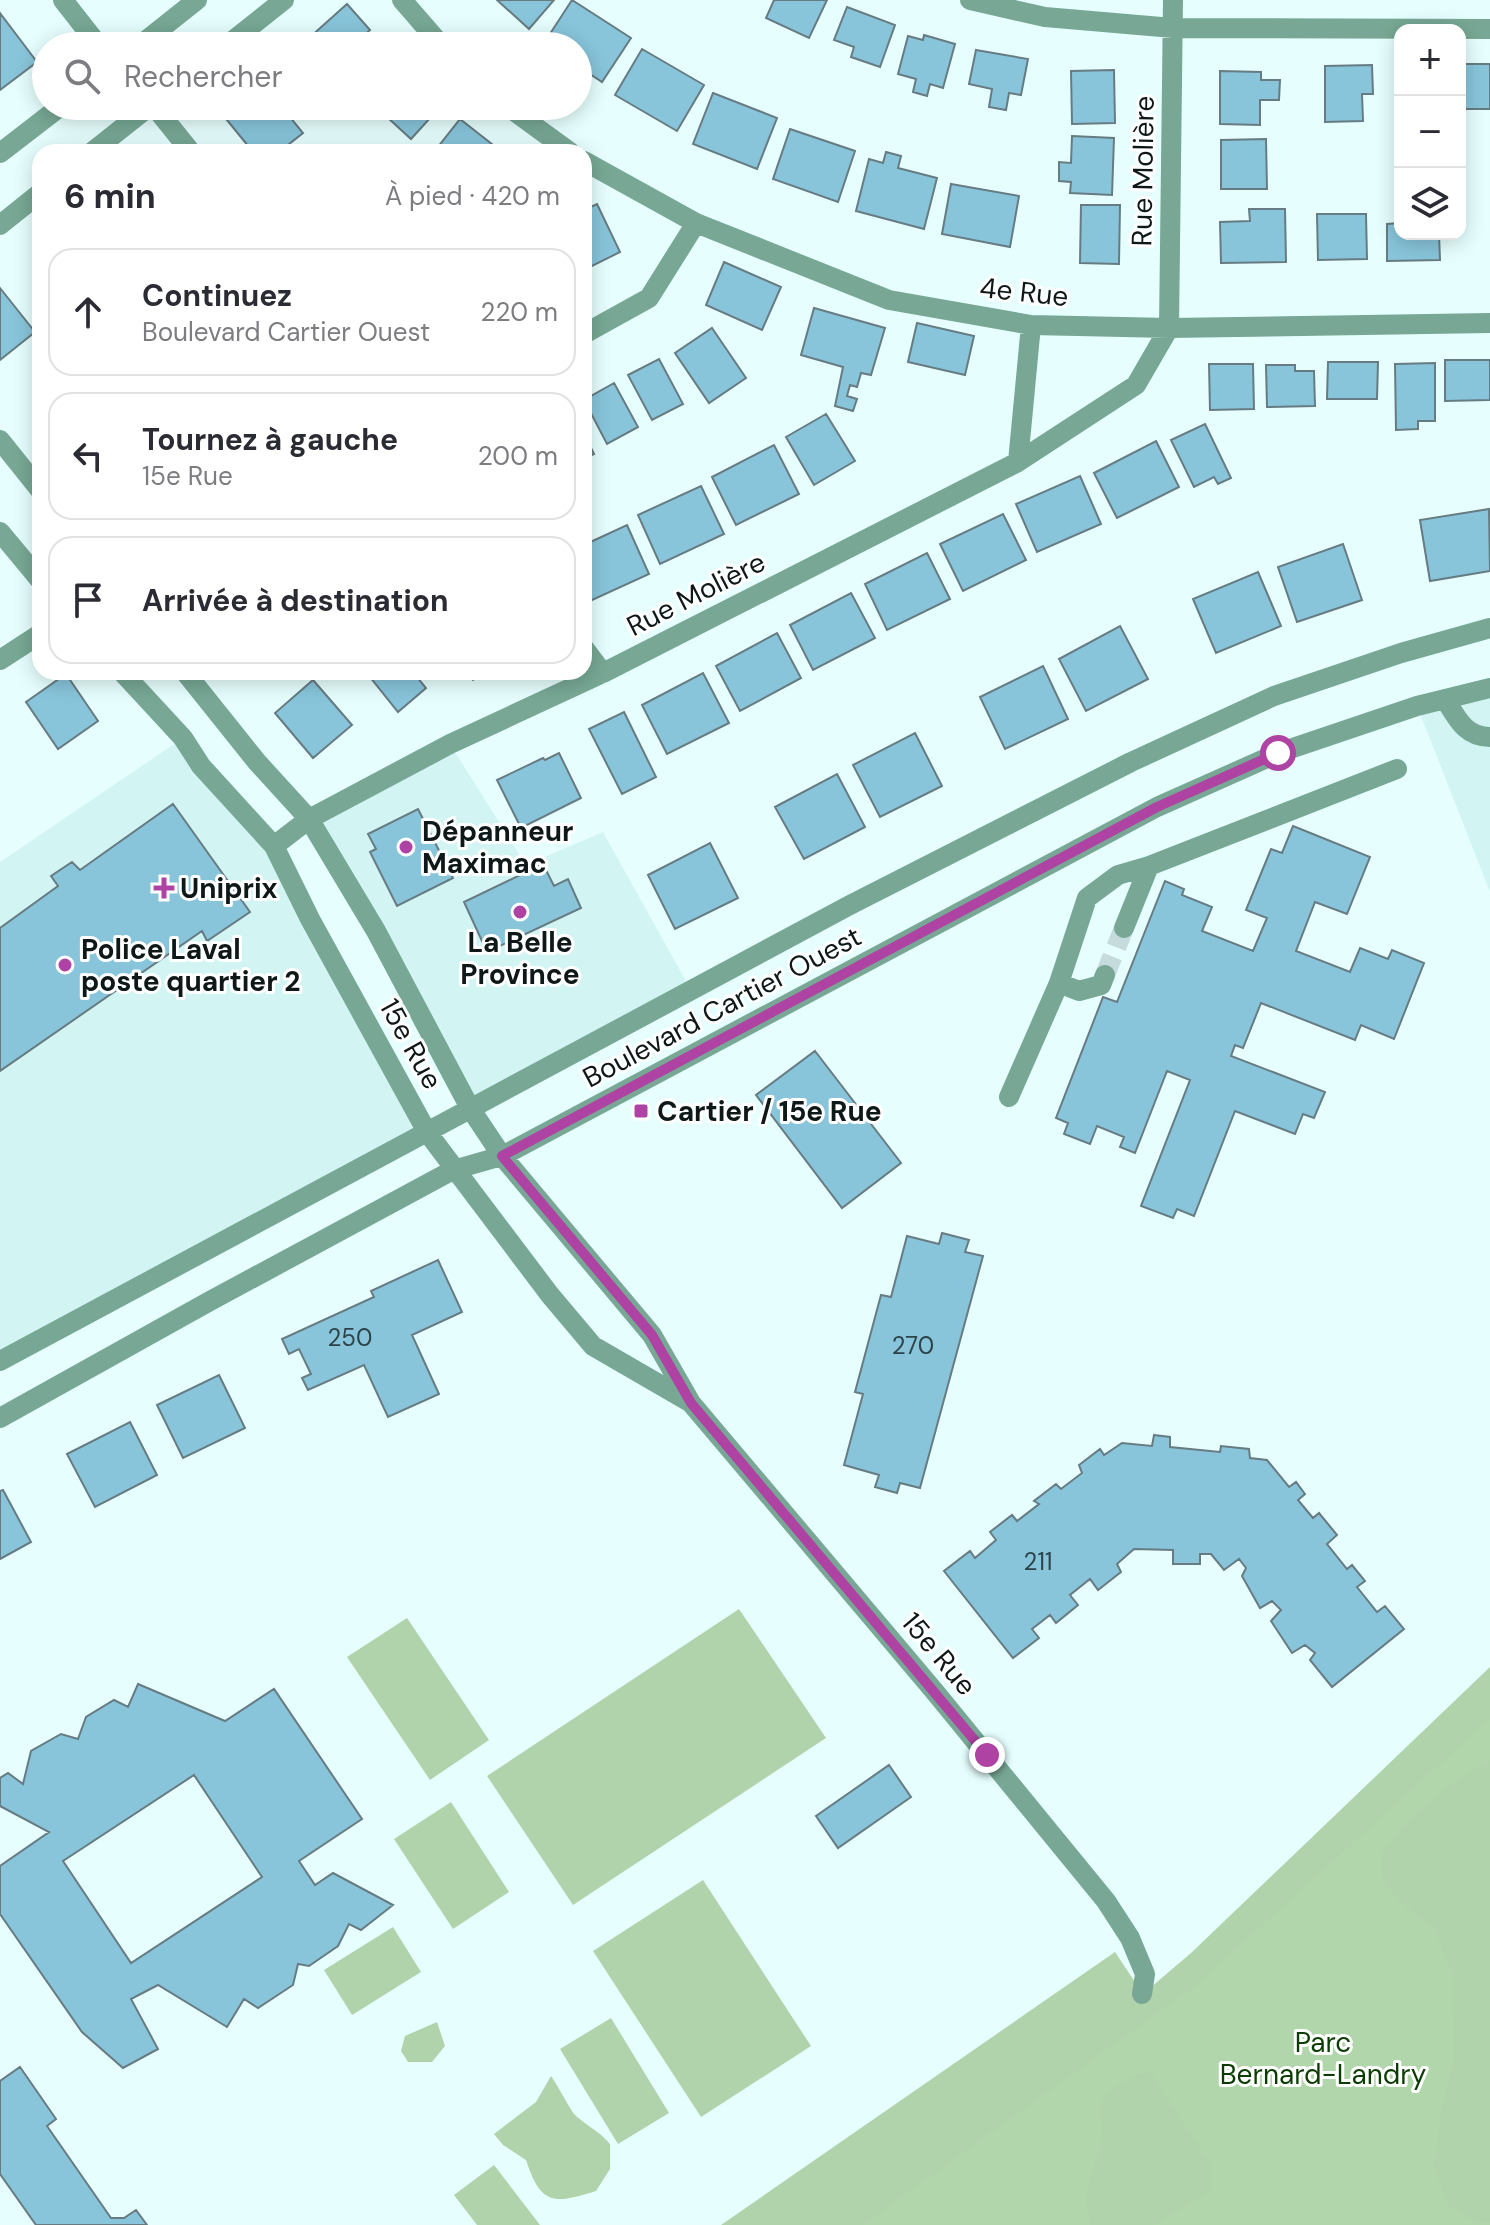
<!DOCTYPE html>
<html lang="fr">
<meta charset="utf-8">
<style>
:root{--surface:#fff;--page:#f2f2f3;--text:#2b2b33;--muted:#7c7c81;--line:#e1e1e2}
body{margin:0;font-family:"DM Sans",sans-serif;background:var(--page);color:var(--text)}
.controls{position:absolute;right:24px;top:24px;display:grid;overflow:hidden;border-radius:16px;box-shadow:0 4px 20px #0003}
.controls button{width:72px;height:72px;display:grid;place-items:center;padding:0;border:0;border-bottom:2px solid var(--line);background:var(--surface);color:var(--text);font:40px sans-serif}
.stop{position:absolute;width:24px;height:24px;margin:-18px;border:6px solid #af43a3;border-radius:50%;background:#fff}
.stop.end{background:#af43a3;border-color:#fff;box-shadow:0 2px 8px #0008}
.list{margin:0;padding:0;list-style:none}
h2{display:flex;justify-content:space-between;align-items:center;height:104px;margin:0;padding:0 32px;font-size:34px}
h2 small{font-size:26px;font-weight:400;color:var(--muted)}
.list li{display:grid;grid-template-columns:52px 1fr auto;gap:24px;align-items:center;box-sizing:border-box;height:128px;margin:0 16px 16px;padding:0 16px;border:2px solid var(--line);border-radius:24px}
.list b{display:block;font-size:30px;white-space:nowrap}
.list p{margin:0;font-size:26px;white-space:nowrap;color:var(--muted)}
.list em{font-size:26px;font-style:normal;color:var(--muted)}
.icon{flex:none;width:44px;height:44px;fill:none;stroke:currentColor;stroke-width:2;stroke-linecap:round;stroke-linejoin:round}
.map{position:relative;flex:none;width:1490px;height:2225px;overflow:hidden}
.search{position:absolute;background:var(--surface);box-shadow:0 4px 20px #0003;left:32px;top:32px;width:560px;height:88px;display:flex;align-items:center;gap:20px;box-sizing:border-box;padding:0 28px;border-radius:44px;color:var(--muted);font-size:30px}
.panel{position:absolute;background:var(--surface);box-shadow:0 4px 20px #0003;left:32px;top:144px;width:560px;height:536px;border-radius:24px}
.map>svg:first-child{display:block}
.built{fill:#d2f5f4}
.green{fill:#b1d3ab}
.forest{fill:#b2d6ab}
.building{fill:#88c5db;stroke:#677b82;stroke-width:2;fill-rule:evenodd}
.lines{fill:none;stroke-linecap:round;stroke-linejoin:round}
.minor-tunnel{stroke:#c6dcdc;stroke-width:20;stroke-dasharray:20 10;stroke-linecap:butt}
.minor{stroke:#78a895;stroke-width:20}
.route{stroke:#af43a3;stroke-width:10}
.poi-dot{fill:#af43a3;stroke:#fff;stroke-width:3}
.labels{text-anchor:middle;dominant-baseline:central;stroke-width:6;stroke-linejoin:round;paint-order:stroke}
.number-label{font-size:24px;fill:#2d4349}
.street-label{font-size:28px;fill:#0f1818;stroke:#fff}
.poi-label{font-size:28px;font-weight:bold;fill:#0f1818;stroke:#fff;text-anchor:start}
.park-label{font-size:28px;fill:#0b3d02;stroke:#fff}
</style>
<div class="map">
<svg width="1490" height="2225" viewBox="0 0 1490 2225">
<rect width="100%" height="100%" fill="#e6fffe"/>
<path class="built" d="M1490 688V892L1417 706Z
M183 738 274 846 427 1132 0 1361V862Z
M450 744 526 865 603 832 691 990 470 1108 309 819Z"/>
<path class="green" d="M739 1609 826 1738 573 1905 487 1776Z
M407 1618 489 1740 430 1780 347 1657Z
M1490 1667V2225H721L1115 1952 1143 1994 1191 1953Z
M451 1802 509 1892 453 1929 394 1839Z
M703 1880 811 2046 701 2117 593 1951Z
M393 1927 421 1972 352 2015 324 1970Z
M611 2018 669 2113 618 2144 560 2049Z
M437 2022 445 2046 432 2062H408L401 2051 405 2036Z
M551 2076C557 2084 571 2111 575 2115 588 2127 597 2129 610 2144V2169L596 2191C554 2204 541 2206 526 2160L503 2145 494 2134 536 2102Z
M494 2165 540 2225H477L454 2195Z"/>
<path class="forest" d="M1490 1719V1761L1485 1762C1443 1788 1411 1814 1381 1854L1383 1882 1403 1904 1434 1929 1452 1972 1454 2058 1440 2119 1434 2167 1449 2206 1476 2222H1490V2225H1151L1157 2224 1212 2189V2167L1150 2071C1134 2073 1104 2090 1100 2107 1098 2115 1103 2124 1102 2132 1099 2167 1077 2186 1091 2225H863L1194 1987Z"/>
<path class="building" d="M497 0H554L529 29Z
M572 0 631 38 602 82 578 66V46H547L544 43Z
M774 0H827L809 38 766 18Z
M347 4 370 30 353 46H317L309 38Z
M847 7 895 25 880 67 851 57 854 47 834 40Z
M0 13 37 62 0 90Z
M924 35 955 44 943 88 930 84 927 96 913 92 916 79 898 74 908 36 923 40Z
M642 49 704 85 677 131 615 95Z
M976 50 1028 59 1021 95 1009 93 1006 110 989 107 992 89 969 84Z
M1398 64H1400V121H1397Z
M1460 64H1490V109H1460Z
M1372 65 1373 94H1362L1363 121 1325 122V66Z
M1114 70 1115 123 1072 124 1071 71Z
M1220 71 1261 72V80H1280L1279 100H1260V125L1220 124Z
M713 93 777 118 757 169 693 144Z
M221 106H281L303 133 279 152H253L218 109Z
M375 106H441L411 139Z
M460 119 502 152H434Z
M790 129 855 151 838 202 773 179Z
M1072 136 1114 138 1112 195 1070 193 1071 182 1059 181V162L1071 163Z
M1266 139 1267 189H1221V140Z
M886 152 901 156 898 168 937 178 924 229 856 211 869 159 883 163Z
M951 184 1019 196 1010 247 942 234Z
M597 204 620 252 584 270V210Z
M1081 205H1120L1119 264 1080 263Z
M1249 209H1285L1286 262 1221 263 1220 222 1250 221Z
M1317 214H1366L1367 259 1318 260Z
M1400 223V234H1439L1440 260 1387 261V224Z
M724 262 781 287 762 330 706 305Z
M0 288 35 332 0 360Z
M814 308 885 328 871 375 861 373 857 387 850 385 847 396 857 399 853 411 835 406 843 367 801 355Z
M917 323 974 336 965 375 908 362Z
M712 328 746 378 709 403 675 353Z
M659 359 683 404 652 420 628 375Z
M1445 360H1490V400L1445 401Z
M1328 362H1378L1377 399H1327Z
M1435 363V421H1418V429L1396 430 1395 364Z
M1209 364H1253L1254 409 1210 410Z
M1266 365H1295V371H1314L1315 406 1267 407Z
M614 383 638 427 607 444 584 400Z
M826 414 855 461 814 485 786 437Z
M1205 424 1231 478 1218 484 1214 477 1194 487 1171 440Z
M584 433 594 454 584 459Z
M1156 441 1179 487 1117 518 1094 473Z
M774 445 799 494 736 525 712 477Z
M1080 476 1101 524 1037 552 1016 504Z
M701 486 724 534 660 564 638 515Z
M1489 509 1490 571 1430 581 1420 520Z
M1003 514 1026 560 963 591 940 544Z
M627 525 649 574 590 601 584 589V545Z
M1343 544 1362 600 1297 622 1278 567Z
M927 553 950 599 887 630 865 584Z
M1258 572 1281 626 1216 653 1193 599Z
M851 593 875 638 813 670 790 625Z
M1120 626 1148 679 1086 711 1059 659Z
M777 633 801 678 740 711 716 666Z
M1043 666 1068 719 1005 749 980 697Z
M366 672H413L426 688 398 712Z
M467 672H485L473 680Z
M703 673 729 723 667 754 642 705Z
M66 674 98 721 58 749 26 702Z
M313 680 352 725 313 758 275 713Z
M624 712 656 777 622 794 589 729Z
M915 733 942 786 880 817 853 765Z
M559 753 581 798 521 828 497 780 543 758 545 760Z
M837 774 865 827 804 859 775 807Z
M173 804 250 912 207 941 202 931 0 1071V928L58 886 51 876 72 862 80 870Z
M418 809 453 878 397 906 370 852 376 849 368 834Z
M1293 826 1370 857 1347 914 1315 902 1296 951 1350 972 1360 948 1388 959 1392 950 1424 963 1394 1039 1361 1025 1355 1040 1261 1003 1243 1048 1235 1045 1231 1056 1325 1092 1314 1118 1303 1114 1295 1134 1235 1111 1194 1216 1177 1209 1173 1218 1141 1206 1190 1080 1167 1071 1135 1153 1120 1147 1124 1137 1097 1126 1090 1144 1064 1134 1068 1123 1056 1118 1103 997 1117 1002 1165 881 1184 889 1182 895 1212 907 1202 931 1253 951 1267 918 1246 910 1271 849 1282 853Z
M710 843 738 898 675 929 648 875Z
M543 864 554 886 568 879 581 908 487 952 464 902Z
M815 1051 901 1163 842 1208 756 1095Z
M942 1233 969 1240 965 1252 983 1256 920 1488 900 1483 897 1493 875 1487 879 1475 844 1465 863 1394 855 1392 881 1295 891 1297 907 1236 939 1244Z
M438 1260 462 1312 412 1335 439 1394 388 1417 364 1365 308 1390 302 1378 311 1374 299 1349 289 1354 282 1339 374 1297 371 1291Z
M219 1375 245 1428 183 1458 157 1405Z
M130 1422 157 1475 95 1507 67 1454Z
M1154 1435 1170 1437V1447L1220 1452 1221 1446 1249 1449 1250 1458 1267 1460 1289 1487 1296 1482 1305 1494 1298 1500 1313 1518 1319 1513 1337 1535 1327 1544 1347 1569 1352 1565 1365 1581 1357 1587 1377 1612 1385 1606 1404 1629 1332 1687 1310 1660 1315 1653 1305 1645 1292 1653 1271 1621 1281 1610 1272 1601 1260 1608 1242 1576 1246 1568 1239 1559 1224 1570 1211 1554H1200V1564H1173V1550L1134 1549 1117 1564 1121 1572 1098 1590 1090 1579 1070 1595 1078 1605 1056 1623 1050 1615 1032 1629 1039 1638 1013 1658 944 1571 970 1551 975 1558 996 1540 990 1532 1012 1515 1017 1521 1039 1504 1034 1501 1056 1484 1061 1489 1082 1473 1079 1465 1100 1449 1104 1455 1122 1443 1152 1446Z
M3 1490 31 1542 0 1559V1491Z
M138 1684 225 1721 274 1689 362 1819 299 1861 315 1885 333 1873 393 1905 361 1930 349 1924 338 1946 309 1966 298 1964 293 1985 258 2008 244 1999 227 2027 158 1985 131 1999 158 2049 123 2068 82 2032 0 1914V1866L49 1832 0 1806V1778L8 1773 23 1784 31 1751 61 1734 78 1739 86 1717 114 1700 128 1707ZM194 1775 262 1877 131 1963 63 1861Z
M889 1765 911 1797 838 1848 816 1816Z
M20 2067 56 2119 47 2126 111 2218H124L136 2210 147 2225H36L0 2174V2081Z"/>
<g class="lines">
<path class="minor-tunnel" d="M1105 975 1124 928"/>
<path class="minor" d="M63 0 99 46
M402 0 442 46
M970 0 1045 17 1173 28 1490 29
M139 46 197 0
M226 46 284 0
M154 106 191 152
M507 106 570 152
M92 152 150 106
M0 153 61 106
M584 161 696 223 889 300 1031 325 1169 328 1490 323
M0 225 40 193
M584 334 649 298 696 223
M0 440 40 490
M1018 462 1031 325
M0 532 40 580
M584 648 603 673
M0 660 40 634
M122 672 183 738 201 766 274 846 310 919 427 1132 550 1295 593 1346 688 1401
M185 672 257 762 309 819 376 931 470 1108 502 1156 652 1335 691 1403 935 1692 1106 1901 1130 1938 1145 1974 1142 1994
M1445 699C1457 718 1465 737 1490 737
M274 846 309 819 450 744 603 673 1018 462 1136 385 1169 328 1173 0
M1124 928 1149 866
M1059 983 1079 991 1101 985 1105 975
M1009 1097 1059 983 1087 898 1118 875 1149 866 1397 769
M0 1361 850 905 1131 762 1274 696 1401 653 1490 628
M0 1418 210 1301 453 1170 502 1156 1157 807 1278 753 1417 706 1490 688"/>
</g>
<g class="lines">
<path class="route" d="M987 1755 691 1403 652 1335 502 1156 1157 807 1278 753"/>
</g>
<g class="poi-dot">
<circle cx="406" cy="847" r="8"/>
<path d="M160 876h8v8h8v8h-8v8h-8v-8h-8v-8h8z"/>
<circle cx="520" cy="912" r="8"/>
<circle cx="65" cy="965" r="8"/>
<rect x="633" y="1103" width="16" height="16" rx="4"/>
</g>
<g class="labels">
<g class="number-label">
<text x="350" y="1337">250</text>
<text x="913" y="1345">270</text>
<text x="1038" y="1561">211</text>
</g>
<g class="street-label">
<text transform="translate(1143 171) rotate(-89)">Rue Molière</text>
<text transform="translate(1024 292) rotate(6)">4e Rue</text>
<text transform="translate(696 594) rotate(-27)">Rue Molière</text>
<text transform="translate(722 1007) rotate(-28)">Boulevard Cartier Ouest</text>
<text transform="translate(411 1044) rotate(61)">15e Rue</text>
<text transform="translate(939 1654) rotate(50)">15e Rue</text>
</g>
<g class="poi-label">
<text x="422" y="831">Dépanneur<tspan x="422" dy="32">Maximac</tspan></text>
<text x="180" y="888">Uniprix</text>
<text x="520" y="942" text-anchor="middle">La Belle<tspan x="520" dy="32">Province</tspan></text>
<text x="81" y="949">Police Laval<tspan x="81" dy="32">poste quartier 2</tspan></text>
<text x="657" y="1111">Cartier / 15e Rue</text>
</g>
<g class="park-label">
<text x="1323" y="2042">Parc<tspan x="1323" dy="32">Bernard-Landry</tspan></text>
</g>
</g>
</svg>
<div class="controls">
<button>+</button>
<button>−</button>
<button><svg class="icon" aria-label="layers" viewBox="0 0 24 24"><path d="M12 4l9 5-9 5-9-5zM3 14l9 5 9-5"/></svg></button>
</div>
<div class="stop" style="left:1278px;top:753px"></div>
<div class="stop end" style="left:987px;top:1755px"></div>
<div class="search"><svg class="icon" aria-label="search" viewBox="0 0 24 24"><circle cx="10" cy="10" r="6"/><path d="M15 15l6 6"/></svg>Rechercher</div>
<section class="panel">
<h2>6 min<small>À pied · 420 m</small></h2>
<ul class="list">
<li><svg class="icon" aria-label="ahead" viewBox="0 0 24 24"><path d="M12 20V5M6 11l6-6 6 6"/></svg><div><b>Continuez</b><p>Boulevard Cartier Ouest</p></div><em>220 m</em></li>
<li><svg class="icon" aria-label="left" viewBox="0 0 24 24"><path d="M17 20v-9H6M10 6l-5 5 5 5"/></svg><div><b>Tournez à gauche</b><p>15e Rue</p></div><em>200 m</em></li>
<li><svg class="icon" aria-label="arrive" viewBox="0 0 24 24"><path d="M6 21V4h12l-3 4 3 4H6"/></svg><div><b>Arrivée à destination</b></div></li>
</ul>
</section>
</div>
